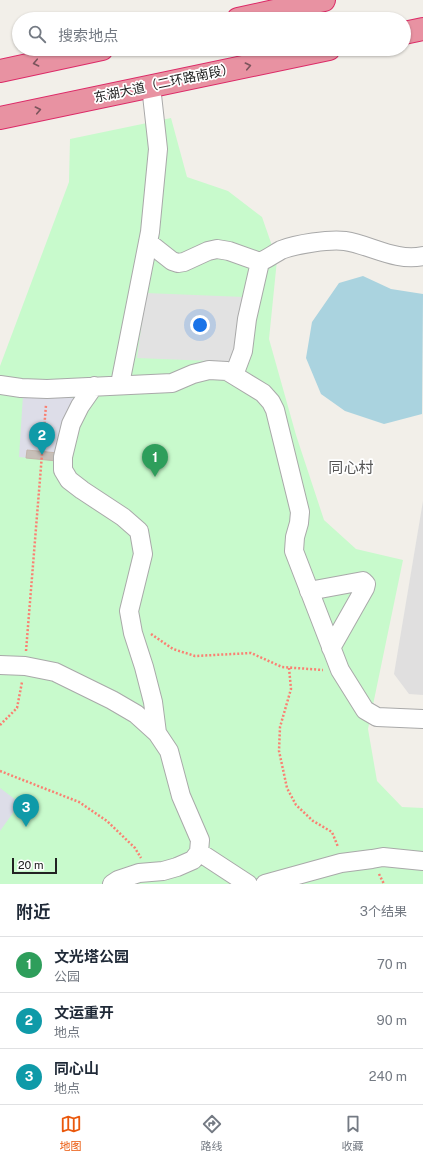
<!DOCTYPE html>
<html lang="zh">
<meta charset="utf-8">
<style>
:root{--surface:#fff;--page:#f6f6f7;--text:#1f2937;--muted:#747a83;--line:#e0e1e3;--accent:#ea580c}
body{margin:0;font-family:"Public Sans","Noto Sans SC",sans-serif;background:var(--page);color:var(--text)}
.scale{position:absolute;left:12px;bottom:10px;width:45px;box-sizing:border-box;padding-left:4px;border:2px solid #222;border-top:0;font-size:11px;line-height:14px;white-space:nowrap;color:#222;-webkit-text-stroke:3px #fff;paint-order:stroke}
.you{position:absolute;left:200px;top:325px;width:14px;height:14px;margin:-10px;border:3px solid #fff;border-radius:50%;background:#1a73e8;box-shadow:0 0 0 6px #1a73e833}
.badge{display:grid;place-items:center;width:26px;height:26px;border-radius:50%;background:var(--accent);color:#fff;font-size:13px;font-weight:700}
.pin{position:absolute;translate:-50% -33px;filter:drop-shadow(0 1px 2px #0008)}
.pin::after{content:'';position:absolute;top:21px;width:14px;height:12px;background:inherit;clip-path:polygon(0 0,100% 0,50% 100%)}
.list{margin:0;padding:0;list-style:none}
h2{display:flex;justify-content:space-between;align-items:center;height:52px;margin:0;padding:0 16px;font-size:17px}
h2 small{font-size:13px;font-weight:400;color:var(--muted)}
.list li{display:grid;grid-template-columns:26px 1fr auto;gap:12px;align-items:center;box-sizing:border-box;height:56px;padding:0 16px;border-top:1px solid var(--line)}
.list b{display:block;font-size:15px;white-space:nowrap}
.list p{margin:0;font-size:13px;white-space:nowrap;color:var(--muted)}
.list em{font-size:13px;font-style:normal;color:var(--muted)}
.icon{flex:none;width:22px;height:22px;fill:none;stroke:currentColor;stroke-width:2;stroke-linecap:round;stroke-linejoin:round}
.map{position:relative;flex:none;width:423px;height:884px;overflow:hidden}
.search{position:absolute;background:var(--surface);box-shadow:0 1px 3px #0004;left:12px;right:12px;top:12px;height:44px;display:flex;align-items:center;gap:10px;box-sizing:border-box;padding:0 14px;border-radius:22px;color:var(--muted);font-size:15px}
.sheet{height:220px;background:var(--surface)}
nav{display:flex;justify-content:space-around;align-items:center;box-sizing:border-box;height:56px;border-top:1px solid var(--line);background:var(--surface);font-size:11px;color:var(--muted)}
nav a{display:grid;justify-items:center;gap:2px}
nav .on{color:var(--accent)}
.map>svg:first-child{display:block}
.residential{fill:#e0dfdf}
.park{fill:#c8facc}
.parking{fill:#e2e2e2}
.plaza{fill:#dddde8}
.water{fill:#aad3df}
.building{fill:#c7bfb8;stroke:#c4b6ab}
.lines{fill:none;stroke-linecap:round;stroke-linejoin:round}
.minor-casing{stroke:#a9a9a9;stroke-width:20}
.highway-casing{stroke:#dc2a67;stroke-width:24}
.path{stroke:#fa8072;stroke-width:2.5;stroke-dasharray:2 2;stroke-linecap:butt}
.minor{stroke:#fff;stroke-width:18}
.highway{stroke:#e892a2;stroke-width:22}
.oneway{stroke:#7b545c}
.labels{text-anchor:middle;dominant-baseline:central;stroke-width:3.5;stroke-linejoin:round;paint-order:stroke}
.street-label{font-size:13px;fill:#222;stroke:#fff}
.quarter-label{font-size:15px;fill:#555;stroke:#fff}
</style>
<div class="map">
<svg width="423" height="884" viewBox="0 0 423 884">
<rect width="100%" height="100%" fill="#f2efe9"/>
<path class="residential" d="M423 501V695L409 694 394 674Z"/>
<path class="park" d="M171 118 187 177 228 191 262 217 277 260 269 339 296 435 324 520 356 549 403 560 368 729 377 781 402 807 423 808V884H0V366L69 182 70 139Z"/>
<path class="parking" d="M146 293 244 297 236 362 137 358Z"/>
<path class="plaza" d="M23 395 74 398 64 431 60 461 19 457Z
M0 788 20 803 0 831Z"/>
<path class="water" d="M363 276 391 289 423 294 422 414 384 424 345 411 321 394 306 358 312 322 339 283Z"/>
<path class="building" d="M27 450 58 453 57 461 26 458Z"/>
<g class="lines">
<defs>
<path id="minor" d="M148 242 172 261 178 263 184 262 208 251 217 249 229 251 260 262C267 259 274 254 281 250 297 244 329 239 345 241 371 245 396 262 423 256
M234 375 243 351 247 319 260 262
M120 384 150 232 158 149 151 86
M0 385 21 388 47 389 172 383 193 374 209 370 227 371 263 393 271 402 275 410 300 512 299 523 295 537 294 551 340 670 365 710 377 717 423 719
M94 386 80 406 71 424 63 457V470L69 480 82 490 123 517 139 531 143 554 129 611 133 633 144 667 153 702 157 733
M309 591 363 581 366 584 365 588 331 648
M0 665 25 666 55 672 112 700 136 714 157 733 169 751 181 796 200 840 199 852 193 860 177 867 163 871 139 873 118 880 112 884
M199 852 248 884
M265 884 341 863 372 859 383 857 423 861"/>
<path id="highway" d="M238 19 324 0
M404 33 423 29
M0 71 102 49
M0 118 329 49"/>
</defs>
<use href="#minor" class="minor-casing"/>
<use href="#highway" class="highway-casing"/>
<path class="path" d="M151 634 173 649 195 656 251 653 282 667 323 670
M26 651 46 405
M289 668 291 689 280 727 279 751 287 788 296 805 313 821 332 832 338 847
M0 725 17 708 22 682
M0 771 79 802 107 821 135 848 141 858
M379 874 384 884"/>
<use href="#minor" class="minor"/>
<use href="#highway" class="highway"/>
</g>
<defs><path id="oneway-chevron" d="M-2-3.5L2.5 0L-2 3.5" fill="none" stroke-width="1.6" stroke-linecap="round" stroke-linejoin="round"/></defs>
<g class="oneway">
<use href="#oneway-chevron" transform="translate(36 63) rotate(168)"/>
<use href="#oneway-chevron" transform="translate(248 66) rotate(-12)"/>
<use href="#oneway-chevron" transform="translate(38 110) rotate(-12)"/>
</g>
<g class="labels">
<g class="street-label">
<text transform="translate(164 83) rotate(-12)">东湖大道（二环路南段）</text>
</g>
<g class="quarter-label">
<text x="351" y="467">同心村</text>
</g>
</g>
</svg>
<div class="scale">20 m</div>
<div class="you"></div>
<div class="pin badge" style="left:155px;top:477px;background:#2e9e5b">1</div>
<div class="pin badge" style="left:42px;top:455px;background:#0f9aa8">2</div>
<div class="pin badge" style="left:26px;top:827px;background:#0f9aa8">3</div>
<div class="search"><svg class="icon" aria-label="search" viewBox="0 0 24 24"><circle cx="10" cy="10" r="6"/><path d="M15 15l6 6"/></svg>搜索地点</div>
</div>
<section class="sheet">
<h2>附近<small>3个结果</small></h2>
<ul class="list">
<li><span class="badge" style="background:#2e9e5b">1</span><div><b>文光塔公园</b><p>公园</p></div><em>70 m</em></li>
<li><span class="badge" style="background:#0f9aa8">2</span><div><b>文运重开</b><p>地点</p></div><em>90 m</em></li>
<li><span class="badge" style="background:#0f9aa8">3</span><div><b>同心山</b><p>地点</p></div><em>240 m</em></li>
</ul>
</section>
<nav>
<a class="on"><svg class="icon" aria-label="map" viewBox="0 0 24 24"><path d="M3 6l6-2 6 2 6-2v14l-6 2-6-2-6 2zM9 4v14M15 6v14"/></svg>地图</a>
<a><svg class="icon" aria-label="directions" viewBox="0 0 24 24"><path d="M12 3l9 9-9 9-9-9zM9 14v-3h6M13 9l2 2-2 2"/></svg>路线</a>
<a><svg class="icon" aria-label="saved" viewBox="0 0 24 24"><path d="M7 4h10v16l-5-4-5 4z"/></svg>收藏</a>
</nav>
